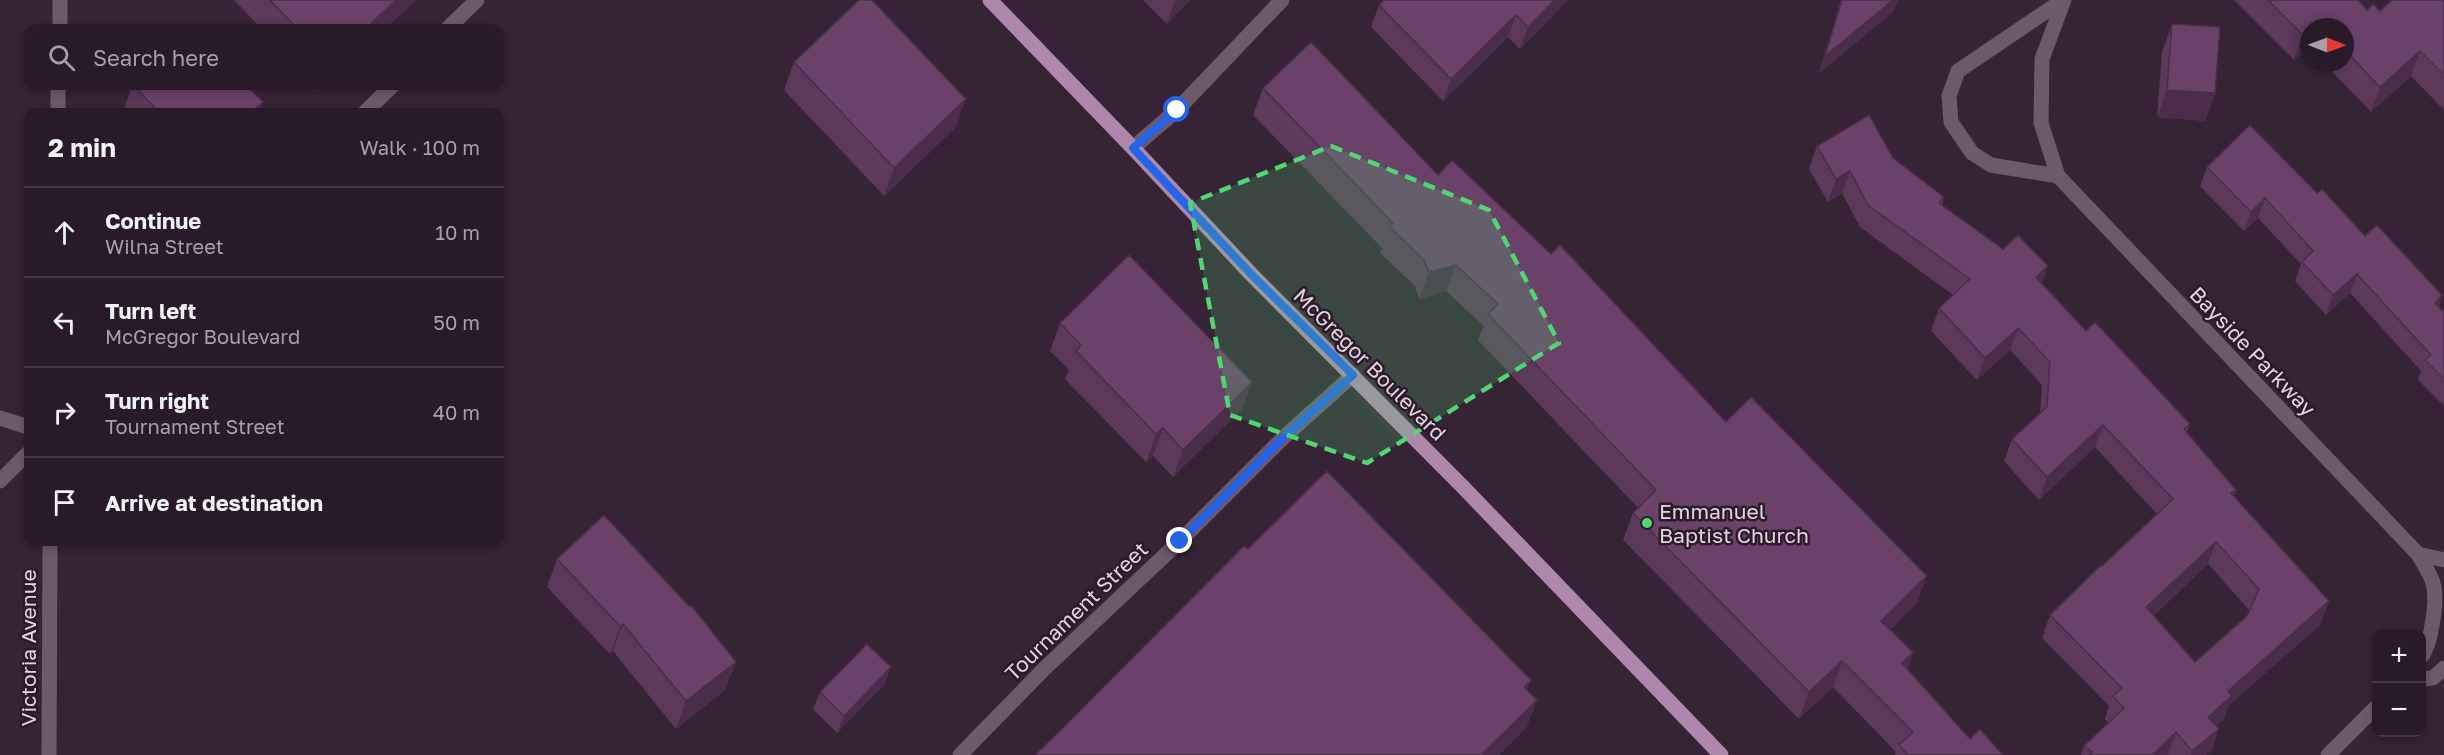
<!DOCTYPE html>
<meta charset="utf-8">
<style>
:root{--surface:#281a28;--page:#302330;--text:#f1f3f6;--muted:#a5a1a8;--line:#443845}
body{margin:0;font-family:"Golos Text",sans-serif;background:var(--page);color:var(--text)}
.controls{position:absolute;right:18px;bottom:18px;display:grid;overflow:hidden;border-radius:12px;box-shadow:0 3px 9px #0003}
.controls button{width:54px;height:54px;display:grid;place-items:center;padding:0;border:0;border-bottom:2px solid var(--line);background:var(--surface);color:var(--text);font:30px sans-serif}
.compass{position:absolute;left:2300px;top:18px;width:54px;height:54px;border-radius:50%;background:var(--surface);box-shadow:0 3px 9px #0003;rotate:91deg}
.stop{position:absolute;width:18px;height:18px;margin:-14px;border:4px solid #2563eb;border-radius:50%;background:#fff}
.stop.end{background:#2563eb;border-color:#fff;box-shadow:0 2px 6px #0008}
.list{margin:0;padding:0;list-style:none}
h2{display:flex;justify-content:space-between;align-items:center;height:78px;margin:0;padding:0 24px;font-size:26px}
h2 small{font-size:20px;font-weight:400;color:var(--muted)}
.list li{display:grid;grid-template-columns:39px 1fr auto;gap:18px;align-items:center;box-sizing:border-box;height:90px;padding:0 24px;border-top:2px solid var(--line)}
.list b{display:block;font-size:22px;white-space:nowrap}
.list p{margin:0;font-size:20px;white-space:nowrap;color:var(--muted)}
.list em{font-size:20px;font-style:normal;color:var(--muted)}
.icon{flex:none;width:33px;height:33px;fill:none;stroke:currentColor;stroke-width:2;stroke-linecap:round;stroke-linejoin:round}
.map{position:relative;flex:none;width:2444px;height:755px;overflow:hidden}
.search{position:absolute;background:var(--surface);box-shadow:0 3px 9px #0003;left:24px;top:24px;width:480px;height:66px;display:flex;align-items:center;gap:15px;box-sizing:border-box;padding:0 21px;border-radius:12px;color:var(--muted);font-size:22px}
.panel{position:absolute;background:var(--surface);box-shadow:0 3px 9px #0003;left:24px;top:108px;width:480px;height:438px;border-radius:12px}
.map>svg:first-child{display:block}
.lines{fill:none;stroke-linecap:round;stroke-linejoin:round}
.minor{stroke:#6c5a6b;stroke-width:15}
.major{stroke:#ad88aa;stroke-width:15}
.wall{fill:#5b3959;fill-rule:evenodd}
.shaded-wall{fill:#4a2e49}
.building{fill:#6a4268;stroke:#4a2e49;stroke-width:1.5;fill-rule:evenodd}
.route{stroke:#2563eb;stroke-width:8}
.marked{fill:#52d673;fill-opacity:0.2;stroke:#52d673;stroke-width:4.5;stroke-dasharray:12 8;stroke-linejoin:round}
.poi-dot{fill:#52d673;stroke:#2c192b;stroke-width:2}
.labels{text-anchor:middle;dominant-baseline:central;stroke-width:5;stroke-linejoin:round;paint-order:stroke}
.street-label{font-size:21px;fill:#e2d5e0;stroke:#2c192b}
.poi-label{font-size:21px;fill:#e2d5e0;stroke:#2c192b;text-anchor:start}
</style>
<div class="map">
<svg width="2444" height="755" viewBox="0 0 2444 755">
<rect width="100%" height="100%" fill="#362335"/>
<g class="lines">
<path class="minor" d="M2064 0 2042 59 2041 123 2058 176 2418 554C2423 563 2430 573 2433 583 2438 600 2431 643 2422 656
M60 28V0
M448 28 477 0
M58 112V86
M365 112 392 86
M1133 148 1177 110 1282 0
M2058 176 1991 165 1972 153 1951 122 1949 96 1958 71 2063 0
M0 418 28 427
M0 481 28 453
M2418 554 2444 560
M2422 679 2433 678 2444 668
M49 755 50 542
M960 755 1044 669 1180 541 1284 437 1353 375
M2328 755 2376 707"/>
<path class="major" d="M990 0 1133 148 1251 274 1464 488 1721 755"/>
</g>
<path class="wall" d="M234 0H416L386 28H261Z
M1143 0H1190L1167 24Z
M1568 0 1520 49 1508 37 1443 101 1371 27 1379 5Z
M1841 0H1898L1893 12 1819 73Z
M2234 0H2358L2367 10 2380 11 2444 0V110L2411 76 2371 112 2324 63H2345V27H2309V47L2308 46 2294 60Z
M2172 24 2215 93 2205 121 2157 117 2162 52Z
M794 62 956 127 884 196 784 90Z
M132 86H247L259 112H123Z
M314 86H325L319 91Z
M1263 88 1438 175 1726 422 1917 603 1890 630 1913 652 1907 669 1970 739 2003 755H1895L1896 752 1833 687 1799 719 1623 540 1633 513 1638 508 1478 340 1484 326 1446 291 1419 299 1415 286 1380 253 1382 248 1253 115Z
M1817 146 1893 158 1944 197 1942 205 2003 249 2048 266 2042 283 2086 331 2190 424 2187 432 2236 490 2234 496 2321 624 2228 706 2224 719 2216 726 2219 729 2211 752 2206 755H2081L2084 746 2108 723 2105 719 2109 706 2042 638 2050 615 2157 514 2095 447 2039 500 2004 461 2012 439 2040 413 2042 385 2010 350 1977 380 1931 331 1939 308 1953 295 1860 227 1842 193 1828 202 1809 169ZM2208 564 2249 610 2247 616 2195 662 2154 615Z
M2207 167 2317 193 2365 236 2442 295 2439 306 2444 312V406L2418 380 2421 371 2350 293 2326 315 2295 281 2301 264 2258 218 2244 231 2200 186Z
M1060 323 1252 382 1242 409 1173 477 1153 456 1146 462 1065 379 1069 370 1050 351Z
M557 559 736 662 725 690 676 729 613 651 610 654 547 587Z
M891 667 884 685 837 733 813 709 820 692Z"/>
<path class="shaded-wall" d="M396 0H416L386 28H366Z
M1175 0H1190L1167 24Z
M1555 0H1568L1520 49 1528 27Z
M1893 0H1898L1893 12 1819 73 1825 56Z
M1516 15 1508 37 1443 101 1451 79Z
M2309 29V43L2308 46 2294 60 2303 35Z
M2420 51 2411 76 2371 112 2380 87Z
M2167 90 2215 93 2205 121 2157 117Z
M966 99 956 127 884 196 894 168Z
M263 102 259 112H252Z
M1850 171 1842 193 1828 202 1836 179Z
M2265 198 2258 218 2244 231 2251 212Z
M1456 265 1446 291 1419 299 1429 272Z
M2048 266 2040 289 2036 277Z
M2357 274 2350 293 2326 315 2333 295Z
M2442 295 2435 315V303Z
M2018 328 2010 350 1977 380 1985 358Z
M1252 382 1242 409 1173 477 1183 450Z
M2103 425 2095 447 2039 500 2047 477Z
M1163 428 1153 456 1146 462 1156 434Z
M2216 542 2208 564 2138 629 2146 607Z
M1927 576 1917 603 1871 648 1881 621Z
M2329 601 2321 624 2228 706 2224 719 2199 739 2208 717 2228 691Z
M623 624 613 651 610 654 620 626Z
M1913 652 1903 679 1902 663Z
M1842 661 1833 687 1799 719 1809 692Z
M736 662 725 690 676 729 686 701Z
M891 667 884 685 837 733 844 716Z
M1531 680 1521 708 1524 687Z
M1537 700 1527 727 1499 755H1481Z
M2219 729 2211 752 2206 755H2191L2192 751Z
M2176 732 2168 755H2152Z"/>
<path class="building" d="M270 0H396L366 28H297Z
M859 0H872L966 99 894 168 794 62Z
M1384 0H1555L1528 27 1516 15 1451 79 1379 5Z
M1842 0H1893L1825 56Z
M2268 0H2358L2367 10 2373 4 2380 11 2392 0H2444V75L2420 51 2380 87 2345 50V27H2323L2317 21 2311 27H2309V29L2303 35Z
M2172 24 2220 27 2215 93 2167 90Z
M1311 42 1438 175 1452 160 1551 254 1560 245 1726 422 1751 397 1927 576 1881 621 1913 652 1902 663 1970 739 1980 729 2003 755H1908L1899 745 1913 732 1842 661 1809 692 1633 513 1656 490 1488 314 1498 304 1456 265 1429 272 1424 260 1389 226 1393 223 1263 88Z
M134 86H247L263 102 252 112H159Z
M1869 115 1893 158 1944 197 1939 203 2003 249 2018 235 2048 266 2036 277 2086 331 2095 322 2190 424 2184 429 2236 490 2231 493 2329 601 2228 691 2232 696 2208 717 2219 729 2192 751 2176 732 2152 755H2089L2092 752 2084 746 2124 708 2113 696 2122 688 2050 615 2101 565 2102 566 2173 499 2103 425 2047 477 2012 439 2047 407 2050 362 2018 328 1985 358 1939 308 1970 279 1868 205 1850 171 1836 179 1817 146ZM2216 542 2259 589 2247 616 2195 662 2146 607Z
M2250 125 2317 193 2322 189 2365 236 2377 225 2442 295 2435 303 2444 312V379L2425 360 2431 355 2357 274 2333 295 2302 262 2313 251 2265 198 2251 212 2207 167Z
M1129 255 1252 382 1183 450 1163 428 1156 434 1076 351 1081 345 1060 323Z
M1327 471 1531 680 1524 687 1537 700 1481 755H1035L1062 729 1244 546 1248 549Z
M604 515 689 606 691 605 736 662 686 701 623 624 620 626 557 559Z
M867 644 891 667 844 716 820 692Z"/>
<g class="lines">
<path class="route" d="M1177 110 1133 148 1251 274 1353 375 1284 437 1180 541"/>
</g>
<path class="marked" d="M1331 146 1489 210 1559 343 1367 463 1230 415 1190 203Z"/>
<circle class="poi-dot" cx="1647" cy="523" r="6"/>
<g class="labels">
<g class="street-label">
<text transform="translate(2253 351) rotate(46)">Bayside Parkway</text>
<text transform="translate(1370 364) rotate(45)">McGregor Boulevard</text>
<text transform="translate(1076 611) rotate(-44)">Tournament Street</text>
<text transform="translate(28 648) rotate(-90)">Victoria Avenue</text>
</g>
<g class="poi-label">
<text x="1659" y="511">Emmanuel<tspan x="1659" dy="24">Baptist Church</tspan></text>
</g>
</g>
</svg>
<div class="controls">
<button>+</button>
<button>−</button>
</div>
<svg class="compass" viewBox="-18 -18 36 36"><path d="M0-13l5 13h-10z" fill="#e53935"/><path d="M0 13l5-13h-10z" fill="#a5a1a8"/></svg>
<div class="stop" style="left:1177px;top:110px"></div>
<div class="stop end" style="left:1180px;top:541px"></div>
<div class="search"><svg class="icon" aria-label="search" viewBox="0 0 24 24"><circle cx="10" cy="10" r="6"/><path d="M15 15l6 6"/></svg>Search here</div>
<section class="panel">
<h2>2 min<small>Walk · 100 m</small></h2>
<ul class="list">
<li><svg class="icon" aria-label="ahead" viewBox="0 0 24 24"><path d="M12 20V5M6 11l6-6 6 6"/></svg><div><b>Continue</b><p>Wilna Street</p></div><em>10 m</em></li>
<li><svg class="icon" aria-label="left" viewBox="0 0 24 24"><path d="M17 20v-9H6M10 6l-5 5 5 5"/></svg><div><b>Turn left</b><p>McGregor Boulevard</p></div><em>50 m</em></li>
<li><svg class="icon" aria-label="right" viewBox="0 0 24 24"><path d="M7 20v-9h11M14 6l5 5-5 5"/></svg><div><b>Turn right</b><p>Tournament Street</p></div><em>40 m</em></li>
<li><svg class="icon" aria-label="arrive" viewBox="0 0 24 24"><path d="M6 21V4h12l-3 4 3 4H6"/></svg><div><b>Arrive at destination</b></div></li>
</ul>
</section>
</div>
